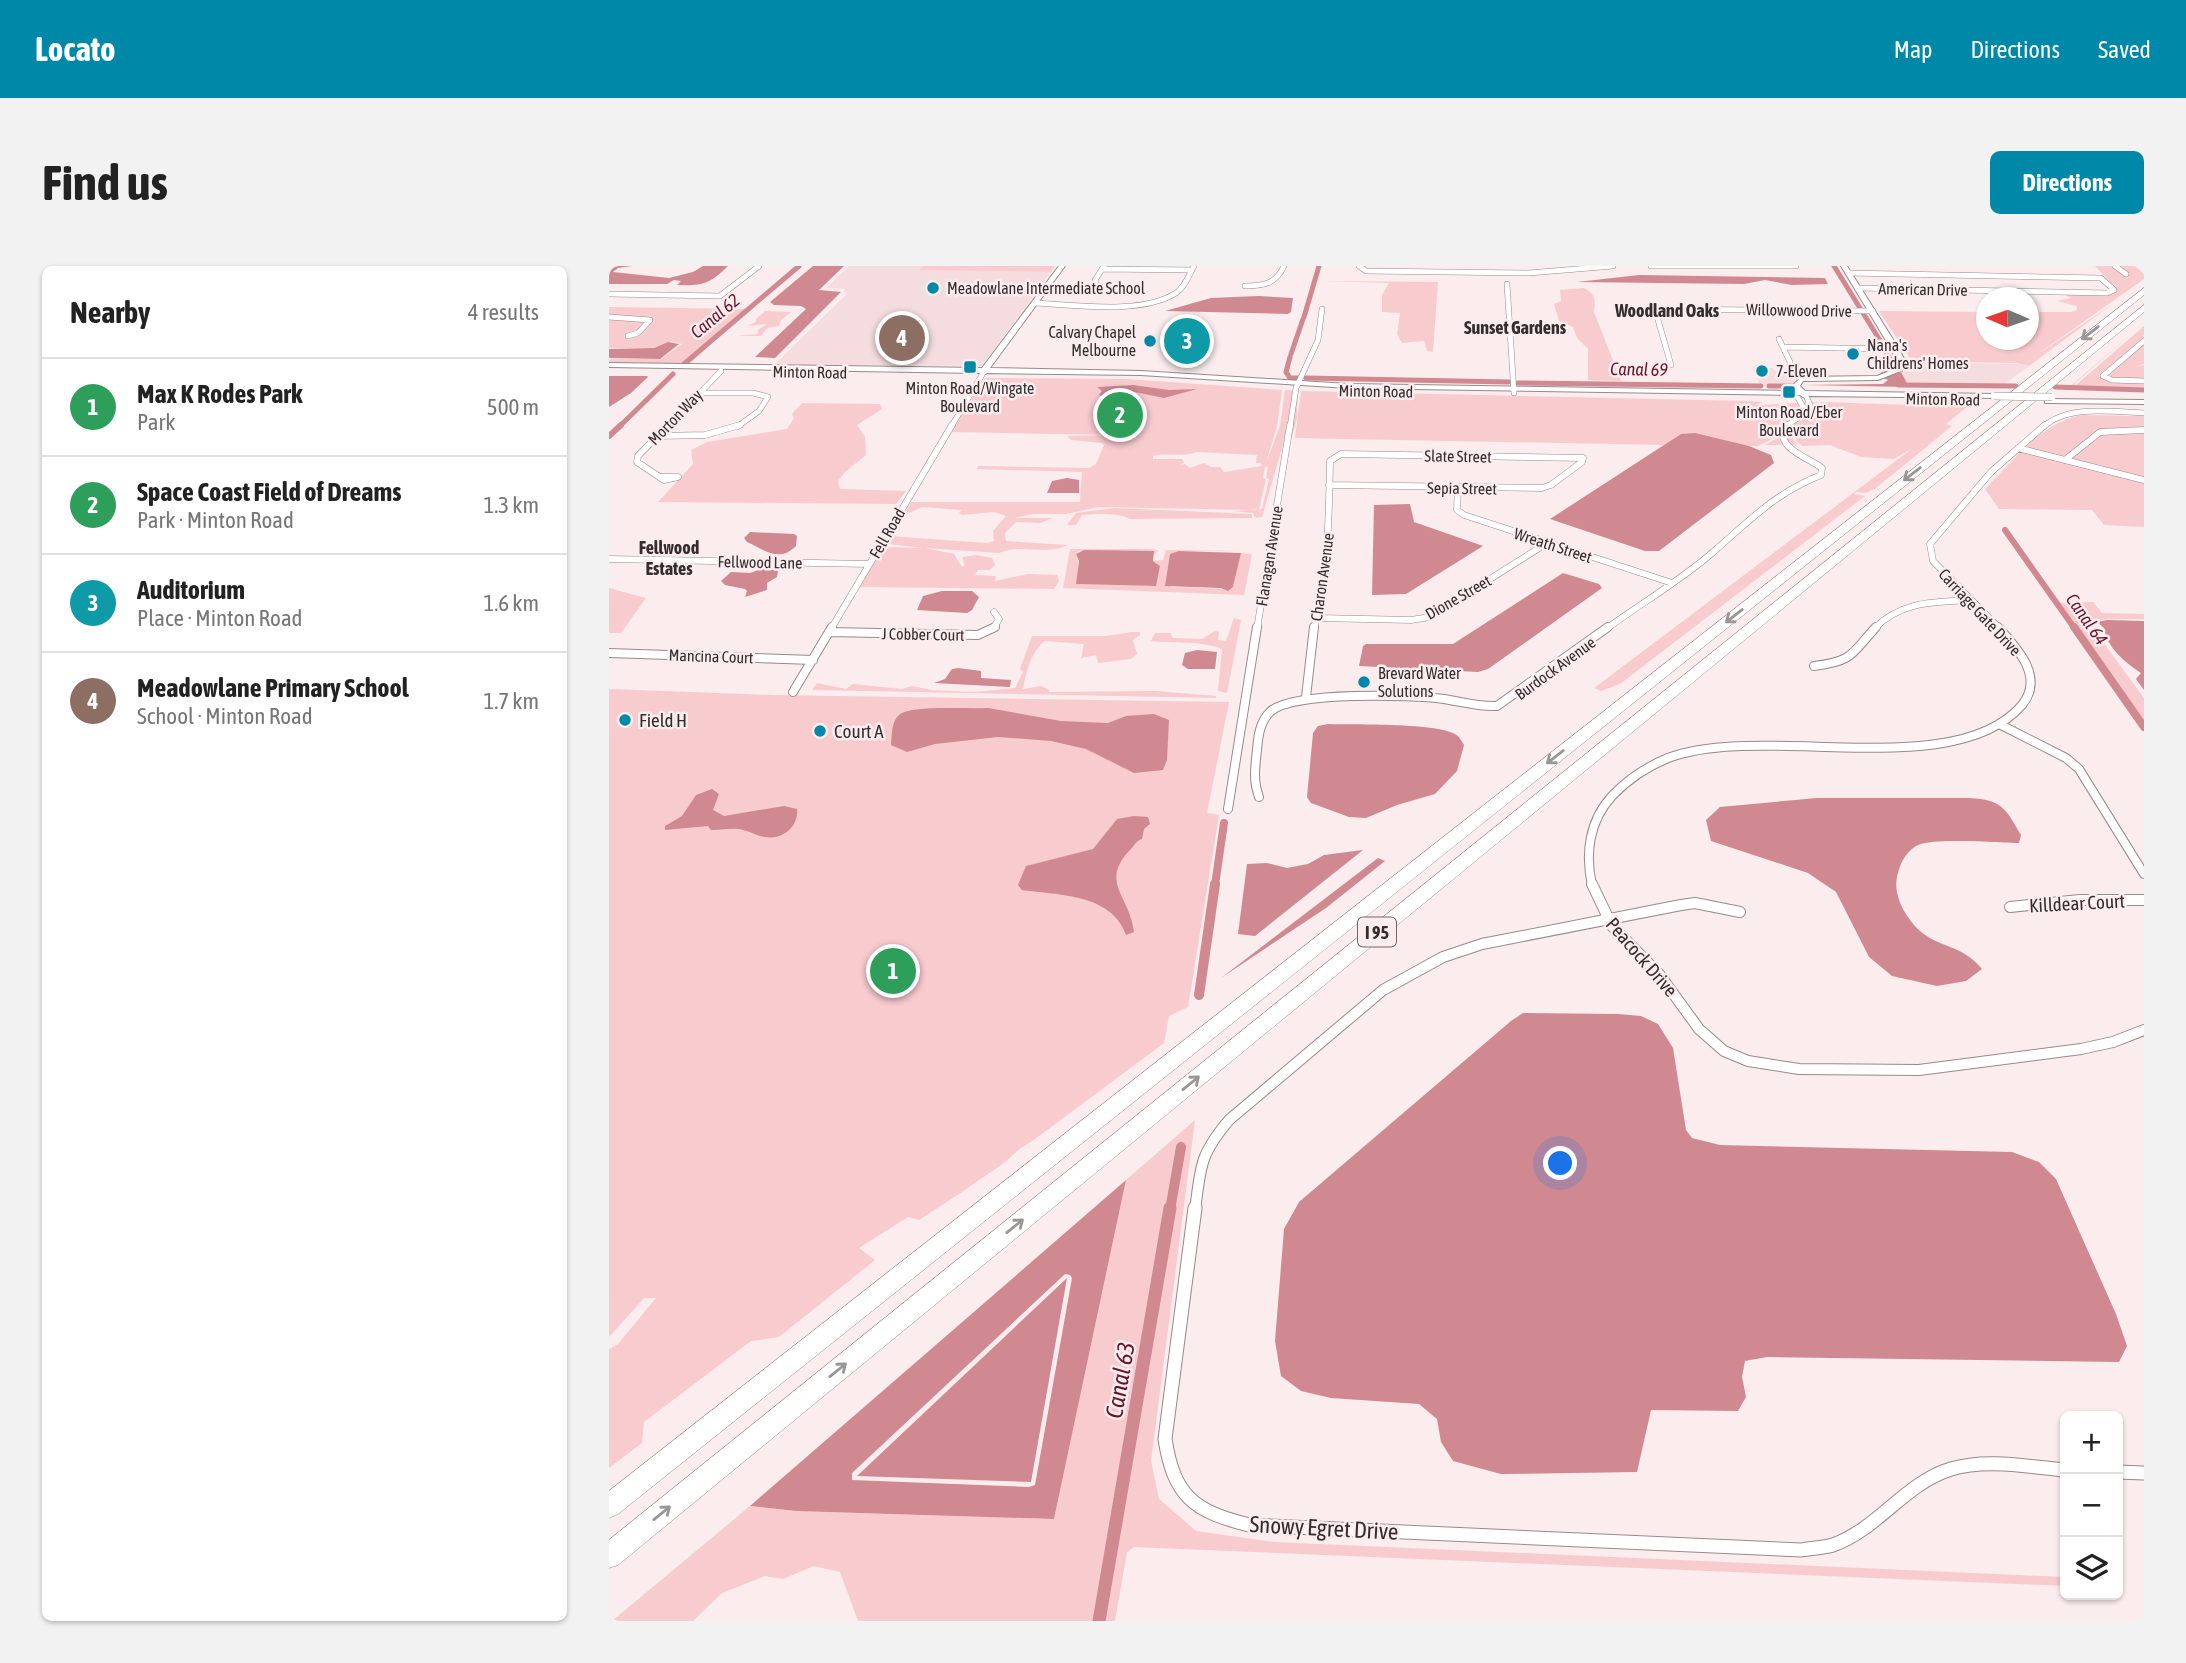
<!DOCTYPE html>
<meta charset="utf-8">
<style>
:root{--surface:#fff;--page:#f2f2f2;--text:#222;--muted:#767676;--line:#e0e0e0;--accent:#0088a9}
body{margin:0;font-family:"Asap Condensed",sans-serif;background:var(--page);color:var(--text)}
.controls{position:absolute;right:21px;bottom:21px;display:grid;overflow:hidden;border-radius:10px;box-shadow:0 2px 5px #0004}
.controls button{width:63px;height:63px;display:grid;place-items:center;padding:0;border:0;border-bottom:2px solid var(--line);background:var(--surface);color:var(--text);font:35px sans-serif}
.compass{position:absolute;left:1367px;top:21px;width:63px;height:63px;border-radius:50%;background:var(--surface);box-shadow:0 2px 5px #0004;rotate:272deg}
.you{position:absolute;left:952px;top:898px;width:24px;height:24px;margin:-18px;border:5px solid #fff;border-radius:50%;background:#1a73e8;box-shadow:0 0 0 10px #1a73e833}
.badge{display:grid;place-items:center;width:46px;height:46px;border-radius:50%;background:var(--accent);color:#fff;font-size:23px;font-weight:700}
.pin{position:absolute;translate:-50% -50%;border:4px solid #fff;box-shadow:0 2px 7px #0006}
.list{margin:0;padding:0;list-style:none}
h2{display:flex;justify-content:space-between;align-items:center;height:91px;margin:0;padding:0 28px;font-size:30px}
h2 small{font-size:23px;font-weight:400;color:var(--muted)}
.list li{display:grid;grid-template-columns:46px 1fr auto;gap:21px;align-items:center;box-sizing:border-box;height:98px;padding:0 28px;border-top:2px solid var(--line)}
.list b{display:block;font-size:26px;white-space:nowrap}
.list p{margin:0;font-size:23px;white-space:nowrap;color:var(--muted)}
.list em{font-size:23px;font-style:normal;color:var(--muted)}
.icon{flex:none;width:38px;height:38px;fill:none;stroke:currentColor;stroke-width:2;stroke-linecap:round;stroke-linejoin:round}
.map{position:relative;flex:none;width:1535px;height:1355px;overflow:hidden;border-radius:10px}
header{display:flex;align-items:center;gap:42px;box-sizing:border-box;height:98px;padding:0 35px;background:var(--accent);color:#fff}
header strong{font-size:33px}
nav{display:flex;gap:38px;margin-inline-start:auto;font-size:24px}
.intro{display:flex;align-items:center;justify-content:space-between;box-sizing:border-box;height:168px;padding:0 42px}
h1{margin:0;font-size:49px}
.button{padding:18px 32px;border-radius:10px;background:var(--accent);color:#fff;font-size:24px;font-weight:700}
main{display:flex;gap:42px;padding:0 42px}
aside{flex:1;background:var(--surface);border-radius:10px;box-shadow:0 2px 5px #0004}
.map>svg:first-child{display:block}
.built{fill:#f5dddf}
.green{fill:#f8cbcf;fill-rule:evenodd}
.water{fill:#d08991;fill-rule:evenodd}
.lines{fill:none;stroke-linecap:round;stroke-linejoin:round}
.canal-far4{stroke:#d08991;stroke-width:5}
.canal-far3{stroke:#d08991;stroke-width:6}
.canal-far2{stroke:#d08991;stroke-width:8}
.canal-far1{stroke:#d08991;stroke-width:10}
.canal{stroke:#d08991;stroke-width:13}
.street-far4-casing{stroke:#978a8b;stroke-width:6}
.street-far3-casing{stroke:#978a8b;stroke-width:7}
.street-far2-casing{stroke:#978a8b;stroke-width:10}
.street-far1-casing{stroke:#978a8b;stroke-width:12}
.street-casing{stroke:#978a8b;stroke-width:15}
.secondary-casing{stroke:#978a8b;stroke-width:2}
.highway-casing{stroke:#978a8b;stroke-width:1}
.street-far4{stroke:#fff;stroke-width:5}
.street-far3{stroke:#fff;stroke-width:6}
.street-far2{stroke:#fff;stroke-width:8}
.street-far1{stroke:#fff;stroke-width:10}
.street{stroke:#fff;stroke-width:13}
.secondary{fill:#fff;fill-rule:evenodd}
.highway{fill:#fff;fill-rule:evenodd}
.secondary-bridge-casing{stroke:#978a8b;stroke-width:8;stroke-linecap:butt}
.secondary-bridge{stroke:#fff;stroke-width:7}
.oneway{stroke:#999696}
.poi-dot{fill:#0088a9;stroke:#fbeced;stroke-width:2.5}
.labels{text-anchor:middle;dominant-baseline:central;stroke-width:5;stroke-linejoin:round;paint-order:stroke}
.far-poi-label{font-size:16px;fill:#332d2e;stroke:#fbeced;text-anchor:start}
.far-street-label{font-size:16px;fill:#332d2e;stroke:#fbeced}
.far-neighbourhood-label{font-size:18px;font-weight:bold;fill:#332d2e;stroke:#fbeced}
.far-water-label{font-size:18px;font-style:italic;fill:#681428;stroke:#fbeced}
.shield{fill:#fbeced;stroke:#6f6667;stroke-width:2}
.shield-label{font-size:18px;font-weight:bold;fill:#332d2e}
.poi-label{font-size:19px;fill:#332d2e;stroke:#fbeced;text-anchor:start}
.street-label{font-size:19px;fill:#332d2e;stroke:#fbeced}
.near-street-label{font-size:23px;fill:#332d2e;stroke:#fbeced}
.near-water-label{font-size:24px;font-style:italic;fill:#681428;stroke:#fbeced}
</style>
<header>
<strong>Locato</strong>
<nav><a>Map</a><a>Directions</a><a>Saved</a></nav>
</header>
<div class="intro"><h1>Find us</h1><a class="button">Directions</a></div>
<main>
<aside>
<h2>Nearby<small>4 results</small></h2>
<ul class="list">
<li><span class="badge" style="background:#2e9e5b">1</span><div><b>Max K Rodes Park</b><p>Park</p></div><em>500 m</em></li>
<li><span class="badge" style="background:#2e9e5b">2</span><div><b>Space Coast Field of Dreams</b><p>Park · Minton Road</p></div><em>1.3 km</em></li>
<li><span class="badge" style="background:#0f9aa8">3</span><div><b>Auditorium</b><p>Place · Minton Road</p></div><em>1.6 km</em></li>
<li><span class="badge" style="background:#8d6e63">4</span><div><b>Meadowlane Primary School</b><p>School · Minton Road</p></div><em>1.7 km</em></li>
</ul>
</aside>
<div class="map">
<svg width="1535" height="1355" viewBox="0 0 1535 1355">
<rect width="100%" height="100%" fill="#fbeced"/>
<path class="built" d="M240 0H314L311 4 442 6 373 100 165 99 239 27 235 26 236 23 217 22Z
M1293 93 1304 96 1408 98 1420 100 1391 121H1300L1292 106Z
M1144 101 1164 102 1170 109 1271 110 1195 111 1185 115 1184 120H1151Z"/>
<path class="green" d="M314 0H446L442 6 310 4Z
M1486 0H1526L1535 8V13L1416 97 1502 39 1420 100 1407 97 1303 95 1270 45 1377 46 1378 74H1420V46H1462L1468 44V40L1448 35 1462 32 1453 27 1502 28 1507 23Z
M715 15 829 16 824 86 818 85 815 75 793 77 788 68 791 47 773 46V29L780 17Z
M975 22C986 27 987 35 985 46L1012 115 979 114V83L968 72 964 61 950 55 945 38 952 35 951 24Z
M0 41 141 43 80 98 0 97V93H52L73 78 62 75 44 82H0Z
M156 45 182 46 172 54 170 60 158 62 152 70H127L149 68V64L158 58 138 60 147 56V53Z
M1535 60V69L1533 70 1535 71V98L1525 101 1535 99V126L1458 123 1526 65 1465 118 1467 119Z
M376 112 517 113 673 124 668 160 657 197 671 160 676 124 689 125 688 153 683 171 676 172 653 251 646 252 644 247 624 245 653 243 660 213 657 212 659 201 656 200 654 212 657 213 650 243 646 244 489 241 457 248H423L406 252H444L431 257 407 256 396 267 397 275 459 279C437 290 412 277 390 287L316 282 345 288 353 301 356 299 353 291 366 289 383 292 386 299 381 304H369L366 309 387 310 386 315 419 308 448 309 450 315 445 323 249 321 275 281 313 282 280 278V270L378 277 385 275 384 265 397 250 385 246 353 249 350 247 353 244 313 241 294 250 302 236H471L473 206 368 203 369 200 480 202 487 198 495 179 493 177 462 174 458 170 509 169 342 166ZM587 186 648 189 647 197H652L653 200 615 206 611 201H602L595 197 581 202 576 198 571 199 575 196 573 193H544V190C559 186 573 192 587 186Z
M692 125 1139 135 1153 136 1148 139 1210 136 1204 138 1205 152 1206 139 1213 136 1358 141 1337 158 1343 160 1267 222 1257 227 1247 226 1245 228 1256 230 1011 418 992 425 985 422 1304 182 1285 193 1252 191 1221 179 1193 180 1187 174 1186 163 1193 159 1183 163 1184 174 1189 179H1156L1168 172 1174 155 1172 154 1165 172 1149 180H1140L1072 168 1055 179 686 172Z
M193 137 271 138 273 143 248 159 256 171 257 189 236 206 229 215 231 223 297 225 287 238 49 236 84 198 82 184 98 176 178 163 185 152 183 148Z
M1472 149 1535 150V261L1495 259 1483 244 1390 243 1376 223C1404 195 1432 157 1472 149Z
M506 242 643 248V252L521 253C508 246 488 248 473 249L467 259H458L467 247Z
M461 283H544L549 285 545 289 544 285H469L467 288 469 296 468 318 546 320 551 300 544 295 554 294 557 284 635 285H570L562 321 620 323 624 321 632 287 643 288 635 329 454 322Z
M0 322 37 332 12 367H0Z
M1484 336 1493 347 1535 348V353H1496L1480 357 1535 432V462L1446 337Z
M625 352 632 354 618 427 609 425 613 383C592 374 565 378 542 375L546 367H561L564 372 593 373 606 365 610 366 609 374 617 375Z
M524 366H531V369L524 374 528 388 522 393 489 397 487 389 472 392 475 378 436 375C422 385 417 407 414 423L432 420 439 423 440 426 547 425 607 430V432L203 424 208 417 237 423 244 418 293 423 303 420 322 424 366 426 406 422 414 406 411 403 423 370H497Z
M0 423 164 429 620 436 598 547 610 549 579 741 560 750 555 777 422 876C409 882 403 891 392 899 365 918 338 936 310 954L299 951 250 982 266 994 170 1071 142 1075 35 1156 33 1177 0 1202V1083L9 1078 47 1032H35L0 1071Z
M586 854 542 1195 550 1233 587 1265 665 1276 1456 1311V1320L525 1281 518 1286 506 1355H249L231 1306 205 1300 174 1313 156 1310 113 1327 84 1355H3L141 1240 187 1245 445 1253 517 914Z"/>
<path class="water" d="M0 0H23L9 2 4 6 60 12 84 6 94 0H119C101 18 93 20 68 19L72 15 65 14 58 18H0Z
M204 0H235L210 24 232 26 166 92 146 91 197 43 192 40 165 39 161 36Z
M1030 9 1216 12 1219 18 1183 19 1156 14 1135 18 968 16Z
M650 30 684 32 682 46 679 48 556 45 602 32Z
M59 76 70 78 51 93 0 92V83L45 82Z
M1292 106 1300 121 1195 119 1274 118 1279 114 1274 112Z
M0 110H38L39 111 22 127 0 141Z
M524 119 560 124 588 123 555 132 526 126 492 130 490 129 493 125 488 121Z
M1086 167 1140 180 1162 189 1165 197 1050 285H1036L941 253 1072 168Z
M458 212 470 214V227H438L443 215Z
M801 238 805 256 874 280 797 328 763 329 765 239Z
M141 266 185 268 188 270 187 280C170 297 156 284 138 276L135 272Z
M475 284 545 285 544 295 551 300 547 320 467 318 470 295 467 288Z
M570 285 632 287 624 321 619 325 612 322 556 320 561 288Z
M156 302 169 305 168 311 158 317V324L136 331 138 325 136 323 116 319 112 315 122 306 141 307Z
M954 307 990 318 993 322 879 403 869 406 750 400 754 380 757 378H844Z
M333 325H363L370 331 363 344 358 347 308 344 314 330Z
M1498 354 1535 355V424L1527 413 1532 407C1516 396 1498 382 1495 362L1488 356Z
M588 384 608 386 606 403H579L573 399 576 387Z
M349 402 372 405V412L402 414 401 421 325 417 336 413 343 403Z
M379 442 452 455 499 457 517 450 545 448 560 454 558 494 554 504 525 507 477 483 442 475 389 471 326 478 298 486 282 479C283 469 282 455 291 448 305 439 360 443 379 442Z
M719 458C744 459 832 456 849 470 851 472 853 476 855 479L848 505 826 528 788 539 757 552 740 551 702 537 698 531 704 467 709 460Z
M103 523 110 528 104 544 115 550 175 540 188 543C190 561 173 574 156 571 147 570 139 564 129 563 119 562 112 564 102 564L99 560 56 564V560L73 550 87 529Z
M1208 532H1360C1394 534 1396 542 1412 569L1410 577C1390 577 1322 571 1307 580 1295 588 1291 598 1288 611 1284 629 1296 651 1310 664 1329 682 1353 678 1373 703L1357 715 1328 720 1283 710 1260 691 1227 626 1199 607 1102 575 1097 554 1111 541Z
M525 550 539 551 541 558 535 563 533 573C527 575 526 579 521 584 490 616 521 630 525 666L517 669C503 628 450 629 413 624L409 619 417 600 484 583 508 553Z
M754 584 646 670 629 668 638 598 658 597 678 602 699 598 715 589Z
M769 592 776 595 717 642 612 712Z
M914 747 1009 748 1032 750 1049 758 1064 782 1077 864 1083 872 1111 879 1403 886 1430 896 1447 913 1507 1048 1518 1080 1510 1096 1158 1091 1136 1095 1133 1111 1137 1131 1129 1145 1042 1144 1028 1206 892 1208 844 1195 832 1176 828 1153 810 1138 722 1132 692 1125 672 1110 666 1075 675 963 690 936 902 755Z
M517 914 445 1253 187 1245 141 1240ZM456 1008 461 1009 463 1012 426 1219 420 1221 243 1214V1207Z
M458 1012 422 1216 248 1210Z"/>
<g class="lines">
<path class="canal-far4" d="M1225 0 1275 81
M695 51 710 0
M682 88 694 53
M681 91 677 106 681 112H689
M75 98 190 0
M1273 109 1281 104 1283 97 1276 84
M697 112 900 116
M909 117 1152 120
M1289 119 1407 120
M1160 120H1182
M1446 121 1535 124
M10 161 64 108"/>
<path class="canal-far3" d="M0 170 12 159
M1396 264 1466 363"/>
<path class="canal-far2" d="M1465 361 1535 461
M606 619 615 557"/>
<path class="canal-far1" d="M590 729 606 618
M561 944 572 881"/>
<path class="canal" d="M490 1355 561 942"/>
<defs>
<path id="street-far4" d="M750 0 757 5 920 7 1004 0
M1042 0H1187
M1506 0 1517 8
M493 3 583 4
M1239 7 1492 12 1505 24 1498 27 1249 22
M487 18 486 14 495 0
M898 18 905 127
M636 20C654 20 667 18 675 0
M0 28 111 30 150 0
M426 37C466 39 532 49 567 27 576 21 580 9 585 0
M0 51 41 54 29 67 19 70
M1170 73 1181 96
M1535 75 1494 110 1503 114 1535 115
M1174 81 1286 83
M1062 99 1047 47 1051 43 1264 45
M89 127H144L159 131 150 145 128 161
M1197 152 1203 144 1198 132
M58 161 112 105
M342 161 373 109
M681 161 687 122 709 74 713 43
M1176 161 1197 146 1189 132
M1434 161C1459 138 1504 146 1535 147"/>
<path id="street-far3" d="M49 170 96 169 131 159
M1409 182 1535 214
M1456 194 1491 166 1535 164
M51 211H69L55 214 28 196 29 190 59 159
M720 219 933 222 942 219 973 196 974 192
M849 222 848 244 855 249 1063 317
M0 293 260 298
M709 352 802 354 821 351 938 277
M222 363 343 159
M384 363 390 353 385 346
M648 363 681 159
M705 363C719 308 720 252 721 195L732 188 974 192
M997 363C1031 338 1071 315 1103 287 1139 256 1166 227 1212 209L1213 202C1199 191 1164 182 1177 159
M1265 363C1291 335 1326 336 1361 334
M1391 363 1324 295 1321 278 1382 206 1436 159"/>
<path id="street-far2" d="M220 366 369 369 386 361
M0 387 204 394
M1205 400C1245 395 1242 388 1267 361
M184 426 223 361
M697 431 705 361
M1392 459 1457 492 1470 503 1535 608
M650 531C644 515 646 501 648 484 649 470 651 455 662 445 687 425 802 429 835 433 854 436 869 441 888 440L999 361
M619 543 648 361
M983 619C976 588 980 555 1003 530 1019 513 1037 501 1059 492 1153 456 1345 518 1413 439 1436 411 1408 382 1389 361"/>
<path id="street-far1" d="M983 618 1003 660 1050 708 1090 763 1115 785 1139 795 1190 803 1310 804 1472 783 1504 776 1535 764
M1401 641 1471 634H1535
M586 944C592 900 590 890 620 854L774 724 834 691 873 678 1072 639 1086 637 1131 646"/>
<path id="street" d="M586 942 556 1173C565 1230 584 1245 640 1259L1192 1284C1202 1282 1214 1282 1224 1279 1269 1263 1296 1217 1342 1203 1378 1192 1420 1201 1456 1204
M1509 1206 1535 1207"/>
<path id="secondary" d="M450 0H456L381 102 532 105 739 118 1187 125 1183 120 1192 111 1268 110 1286 103 1288 95 1282 83 1232 0H1238L1290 83 1296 95 1294 104 1269 114 1194 115 1191 120 1196 125 1385 128 1389 130 1385 132 1200 130V133H1197L1191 129 739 122 532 109 378 107 373 110 370 107 0 101V97L373 102Z
M1436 133 1535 134V138L1439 137H1436Z"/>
<path id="highway" d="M1535 22V29L9 1248 0 1252V1225Z
M1535 39V46L9 1299 0 1302V1274Z"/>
</defs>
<use href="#street-far4" class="street-far4-casing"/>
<use href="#street-far3" class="street-far3-casing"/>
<use href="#street-far2" class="street-far2-casing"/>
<use href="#street-far1" class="street-far1-casing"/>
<use href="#street" class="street-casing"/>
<use href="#secondary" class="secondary-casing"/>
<use href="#highway" class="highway-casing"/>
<use href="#street-far4" class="street-far4"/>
<use href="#street-far3" class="street-far3"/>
<use href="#street-far2" class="street-far2"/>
<use href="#street-far1" class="street-far1"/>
<use href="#street" class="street"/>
<use href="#secondary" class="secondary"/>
<use href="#highway" class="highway"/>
<defs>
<path id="secondary-bridge" d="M1385 130 1443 131"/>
</defs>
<use href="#secondary-bridge" class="secondary-bridge-casing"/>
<use href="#secondary-bridge" class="secondary-bridge"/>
</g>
<defs><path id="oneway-shaft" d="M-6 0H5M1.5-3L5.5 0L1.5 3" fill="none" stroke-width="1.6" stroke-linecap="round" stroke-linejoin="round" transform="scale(1.75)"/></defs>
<g class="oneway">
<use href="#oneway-shaft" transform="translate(1481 67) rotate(142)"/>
<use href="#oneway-shaft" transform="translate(1303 208) rotate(142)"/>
<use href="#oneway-shaft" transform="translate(1125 350) rotate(142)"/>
<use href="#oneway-shaft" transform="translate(946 491) rotate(142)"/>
<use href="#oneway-shaft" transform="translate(582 817) rotate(-39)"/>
<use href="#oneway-shaft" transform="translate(406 960) rotate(-39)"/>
<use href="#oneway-shaft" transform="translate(229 1104) rotate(-39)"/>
<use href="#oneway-shaft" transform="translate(53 1247) rotate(-39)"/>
</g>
<g class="poi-dot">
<circle cx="324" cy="22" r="7"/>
<circle cx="541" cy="75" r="7"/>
<circle cx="1244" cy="88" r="7"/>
<rect x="354" y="94" width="14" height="14" rx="3.5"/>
<circle cx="1153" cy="105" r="7"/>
<rect x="1173" y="119" width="14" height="14" rx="3.5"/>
<circle cx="755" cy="416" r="7"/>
<circle cx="16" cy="454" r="7"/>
<circle cx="211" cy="465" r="7"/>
</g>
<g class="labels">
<g class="far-poi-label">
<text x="338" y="22">Meadowlane Intermediate School</text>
<text x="527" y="66" text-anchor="end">Calvary Chapel<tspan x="527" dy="18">Melbourne</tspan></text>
<text x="1258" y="79">Nana's<tspan x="1258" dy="18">Childrens' Homes</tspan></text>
<text x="1167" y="105">7-Eleven</text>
<text x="361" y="122" text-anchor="middle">Minton Road/Wingate<tspan x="361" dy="18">Boulevard</tspan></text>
<text x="1180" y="146" text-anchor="middle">Minton Road/Eber<tspan x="1180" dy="18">Boulevard</tspan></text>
<text x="769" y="407">Brevard Water<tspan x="769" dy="18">Solutions</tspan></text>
</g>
<g class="far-street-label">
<text transform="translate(1314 23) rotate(1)">American Drive</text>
<text transform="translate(1190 44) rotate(1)">Willowwood Drive</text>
<text transform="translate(201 106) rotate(1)">Minton Road</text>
<text transform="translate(767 125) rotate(1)">Minton Road</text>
<text transform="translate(1334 133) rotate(1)">Minton Road</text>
<text transform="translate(66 151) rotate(-46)">Morton Way</text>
<text transform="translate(849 190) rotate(1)">Slate Street</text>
<text transform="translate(853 222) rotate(1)">Sepia Street</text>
<text transform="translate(278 267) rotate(-60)">Fell Road</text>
<text transform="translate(944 279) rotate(18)">Wreath Street</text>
<text transform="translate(660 290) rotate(-81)">Flanagan Avenue</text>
<text transform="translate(151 296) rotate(1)">Fellwood Lane</text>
<text transform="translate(713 311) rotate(-82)">Charon Avenue</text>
<text transform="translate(849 331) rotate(-30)">Dione Street</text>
<text transform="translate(1371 346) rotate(47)">Carriage Gate Drive</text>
<text transform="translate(314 368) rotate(1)">J Cobber Court</text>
<text transform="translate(102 390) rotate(2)">Mancina Court</text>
<text transform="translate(946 402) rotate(-36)">Burdock Avenue</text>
</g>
<g class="far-neighbourhood-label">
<text x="1058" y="44">Woodland Oaks</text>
<text x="906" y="61">Sunset Gardens</text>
<text x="60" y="281">Fellwood<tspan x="60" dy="21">Estates</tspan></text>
</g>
<g class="far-water-label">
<text transform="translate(106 50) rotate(-40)">Canal 62</text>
<text transform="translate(1030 103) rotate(1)">Canal 69</text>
<text transform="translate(1478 353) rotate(55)">Canal 64</text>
</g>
<rect class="shield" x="749" y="651.5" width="38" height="29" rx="5"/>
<g class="shield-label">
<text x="768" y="666">I 95</text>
</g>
<g class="poi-label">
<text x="30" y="454">Field H</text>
<text x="225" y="465">Court A</text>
</g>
<g class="street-label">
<text transform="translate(1468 637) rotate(-3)">Killdear Court</text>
<text transform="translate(1033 691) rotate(49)">Peacock Drive</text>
</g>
<g class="near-street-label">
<text transform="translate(715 1262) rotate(3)">Snowy Egret Drive</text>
</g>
<g class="near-water-label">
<text transform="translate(511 1114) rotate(-80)">Canal 63</text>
</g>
</g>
</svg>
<div class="controls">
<button>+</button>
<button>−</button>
<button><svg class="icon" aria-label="layers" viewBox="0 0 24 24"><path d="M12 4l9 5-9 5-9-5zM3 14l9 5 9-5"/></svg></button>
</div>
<svg class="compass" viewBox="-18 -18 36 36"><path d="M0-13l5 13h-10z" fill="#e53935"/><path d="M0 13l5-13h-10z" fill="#767676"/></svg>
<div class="you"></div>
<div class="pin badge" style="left:284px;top:705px;background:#2e9e5b">1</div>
<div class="pin badge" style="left:511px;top:149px;background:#2e9e5b">2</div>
<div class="pin badge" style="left:578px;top:75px;background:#0f9aa8">3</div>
<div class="pin badge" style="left:293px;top:72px;background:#8d6e63">4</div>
</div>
</main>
